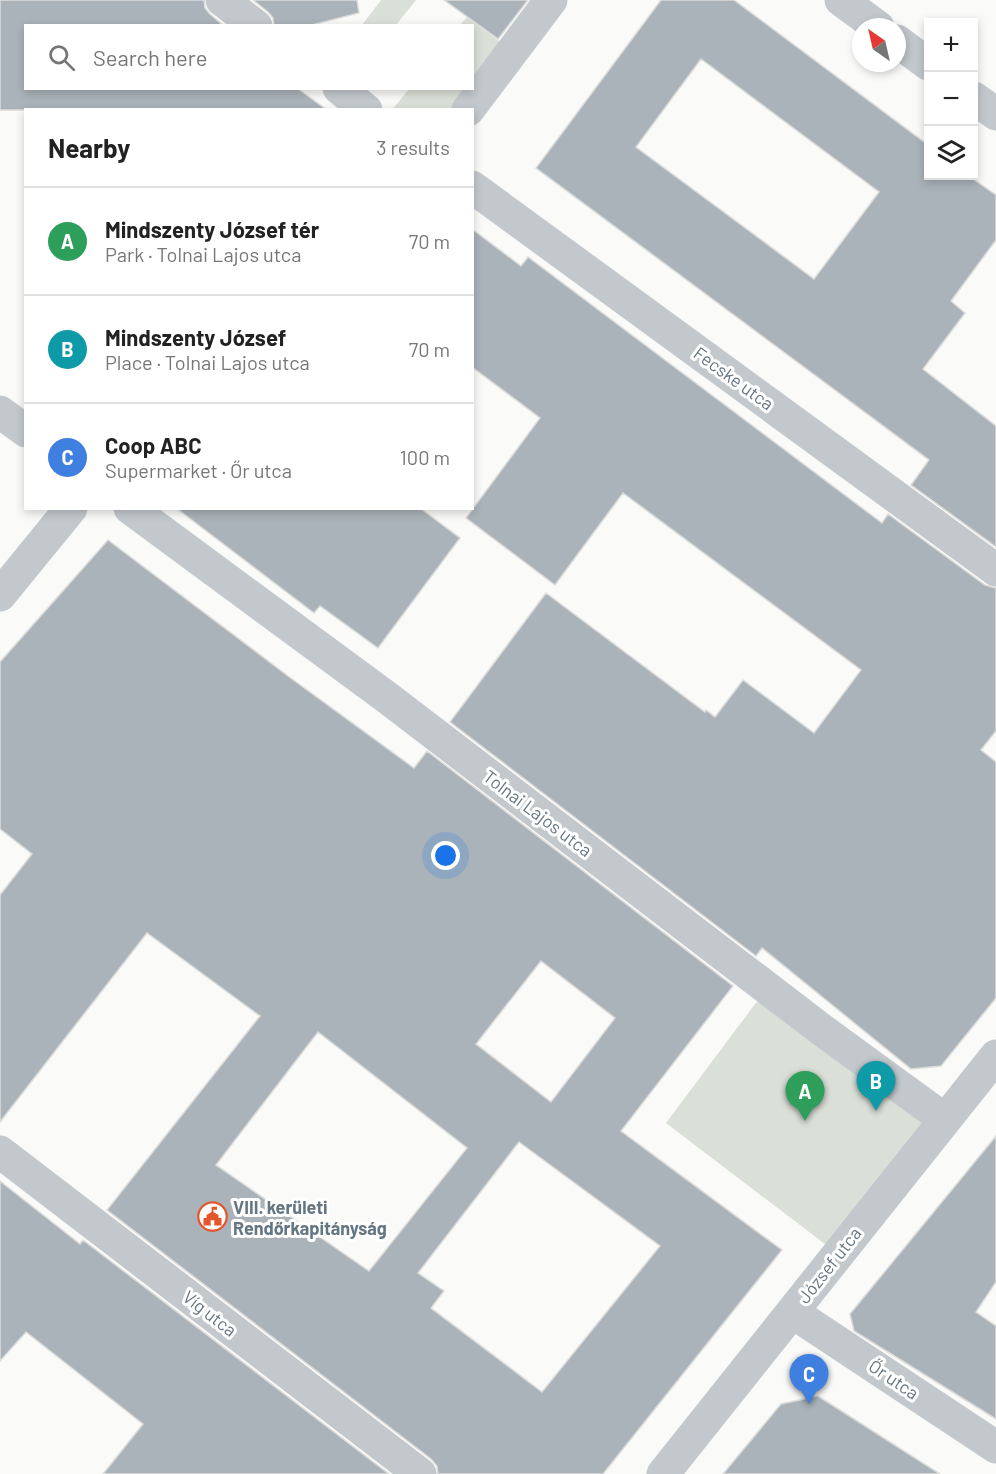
<!DOCTYPE html>
<meta charset="utf-8">
<style>
:root{--surface:#fff;--page:#f2f2f2;--text:#222;--muted:#767676;--line:#e0e0e0;--accent:#db2777}
body{margin:0;font-family:Barlow,sans-serif;background:var(--page);color:var(--text)}
.controls{position:absolute;right:18px;top:18px;display:grid;overflow:hidden;border-radius:0px;box-shadow:0 3px 9px #0003}
.controls button{width:54px;height:54px;display:grid;place-items:center;padding:0;border:0;border-bottom:2px solid var(--line);background:var(--surface);color:var(--text);font:30px sans-serif}
.compass{position:absolute;left:852px;top:18px;width:54px;height:54px;border-radius:50%;background:var(--surface);box-shadow:0 3px 9px #0003;rotate:326deg}
.you{position:absolute;left:446px;top:856px;width:21px;height:21px;margin:-15px;border:4px solid #fff;border-radius:50%;background:#1a73e8;box-shadow:0 0 0 9px #1a73e833}
.badge{display:grid;place-items:center;width:39px;height:39px;border-radius:50%;background:var(--accent);color:#fff;font-size:20px;font-weight:700}
.pin{position:absolute;translate:-50% -50px;filter:drop-shadow(0 2px 3px #0008)}
.pin::after{content:'';position:absolute;top:32px;width:21px;height:18px;background:inherit;clip-path:polygon(0 0,100% 0,50% 100%)}
.list{margin:0;padding:0;list-style:none}
h2{display:flex;justify-content:space-between;align-items:center;height:78px;margin:0;padding:0 24px;font-size:26px}
h2 small{font-size:20px;font-weight:400;color:var(--muted)}
.list li{display:grid;grid-template-columns:39px 1fr auto;gap:18px;align-items:center;box-sizing:border-box;height:108px;padding:0 24px;border-top:2px solid var(--line)}
.list b{display:block;font-size:22px;white-space:nowrap}
.list p{margin:0;font-size:20px;white-space:nowrap;color:var(--muted)}
.list em{font-size:20px;font-style:normal;color:var(--muted)}
.icon{flex:none;width:33px;height:33px;fill:none;stroke:currentColor;stroke-width:2;stroke-linecap:round;stroke-linejoin:round}
.map{position:relative;flex:none;width:996px;height:1474px;overflow:hidden}
.search{position:absolute;background:var(--surface);box-shadow:0 3px 9px #0003;left:24px;top:24px;width:450px;height:66px;display:flex;align-items:center;gap:15px;box-sizing:border-box;padding:0 21px;border-radius:0px;color:var(--muted);font-size:22px}
.panel{position:absolute;background:var(--surface);box-shadow:0 3px 9px #0003;left:24px;top:108px;width:450px;height:402px;border-radius:0px}
.map>svg:first-child{display:block}
.green{fill:#dadfd7}
.building{fill:#aab3b9;stroke:#dcdcda;stroke-width:1.5;fill-rule:evenodd}
.lines{fill:none;stroke-linecap:round;stroke-linejoin:round}
.minor{stroke:#c3c8cc;stroke-width:33}
.labels{text-anchor:middle;dominant-baseline:central;stroke-width:6;stroke-linejoin:round;paint-order:stroke}
.street-label{font-size:18px;fill:#657683;stroke:#fff}
.poi-label{font-size:18px;font-weight:bold;fill:#657683;stroke:#fff;text-anchor:start}
</style>
<div class="map">
<svg width="996" height="1474" viewBox="0 0 996 1474">
<rect width="100%" height="100%" fill="#fafaf8"/>
<path class="green" d="M381 0H416L396 25H362Z
M467 17 503 44 468 109 392 110 409 89 472 88V26L460 25Z
M767 988 944 1119 838 1254 666 1123Z"/>
<path class="building" d="M0 0H204L205 8 210 14 224 26H26V88H297L327 110H0Z
M253 0H357L359 13 308 26H274L273 18 268 12Z
M444 0H528L498 39Z
M661 0H734L928 145V176H969L996 195V240L951 301 965 313 923 369 996 426V547L911 485 929 460 536 168ZM701 59 879 192 814 279 636 147Z
M472 229 521 266 528 257 882 523 888 514 985 585 996 588V731L981 750 996 762V998L941 1066 911 1069 762 948 756 956 450 722 546 593 705 712 706 710 715 717 743 680 814 733 861 670 623 493 555 585 466 518 540 418 472 367Z
M176 508H420L460 538 378 648 320 606 314 613Z
M108 540 292 679 414 768 427 751 733 986 621 1131 782 1250 603 1474H438L437 1466 431 1459 107 1210 260 1016 147 933 0 1122V895L32 854 0 829V662ZM541 961 615 1018 551 1102 476 1044ZM318 1032 467 1148 369 1271 216 1165ZM519 1142 660 1246 542 1392 431 1308 444 1291 418 1273Z
M996 1136V1282L976 1312 996 1326V1419L854 1331 850 1314Z
M0 1181 80 1244 83 1240 389 1474H103L143 1424 26 1332 0 1361Z
M818 1396 940 1474H723L781 1404Z"/>
<g class="lines">
<path class="minor" d="M222 0 256 26
M841 0 878 27
M897 41 928 64
M339 88 366 110
M974 98 996 114
M468 110 551 0
M472 187 996 570
M0 412 26 431
M130 508 385 696 822 1030 944 1119
M0 595 71 508
M0 1152 420 1474
M792 1312 996 1447
M663 1474 996 1056"/>
</g>
<defs>
<symbol id="civic-ring" viewBox="-11 -11 22 22"><circle r="9.5" fill="#fff" stroke="#e4572e" stroke-width="1.5"/><path d="M-.6-6.5H3V-4.5H.6V-3L4-1V1h2V6H-6V1h2V-1L-.6-3ZM-1.2 2.5V6h2.4V2.5Z" fill="#e4572e"/></symbol>
</defs>
<g fill-rule="evenodd">
<use href="#civic-ring" x="196" y="1200" width="33" height="33"/>
</g>
<g class="labels">
<g class="street-label">
<text transform="translate(734 378) rotate(36)">Fecske utca</text>
<text transform="translate(538 813) rotate(37)">Tolnai Lajos utca</text>
<text transform="translate(829 1265) rotate(-52)">József utca</text>
<text transform="translate(210 1313) rotate(38)">Víg utca</text>
<text transform="translate(894 1379) rotate(34)">Őr utca</text>
</g>
<g class="poi-label">
<text x="233" y="1207">VIII. kerületi<tspan x="233" dy="21">Rendőrkapitányság</tspan></text>
</g>
</g>
</svg>
<div class="controls">
<button>+</button>
<button>−</button>
<button><svg class="icon" aria-label="layers" viewBox="0 0 24 24"><path d="M12 4l9 5-9 5-9-5zM3 14l9 5 9-5"/></svg></button>
</div>
<svg class="compass" viewBox="-18 -18 36 36"><path d="M0-13l5 13h-10z" fill="#e53935"/><path d="M0 13l5-13h-10z" fill="#767676"/></svg>
<div class="you"></div>
<div class="pin badge" style="left:805px;top:1121px;background:#2e9e5b">A</div>
<div class="pin badge" style="left:876px;top:1111px;background:#0f9aa8">B</div>
<div class="pin badge" style="left:809px;top:1404px;background:#3f7fe0">C</div>
<div class="search"><svg class="icon" aria-label="search" viewBox="0 0 24 24"><circle cx="10" cy="10" r="6"/><path d="M15 15l6 6"/></svg>Search here</div>
<section class="panel">
<h2>Nearby<small>3 results</small></h2>
<ul class="list">
<li><span class="badge" style="background:#2e9e5b">A</span><div><b>Mindszenty József tér</b><p>Park · Tolnai Lajos utca</p></div><em>70 m</em></li>
<li><span class="badge" style="background:#0f9aa8">B</span><div><b>Mindszenty József</b><p>Place · Tolnai Lajos utca</p></div><em>70 m</em></li>
<li><span class="badge" style="background:#3f7fe0">C</span><div><b>Coop ABC</b><p>Supermarket · Őr utca</p></div><em>100 m</em></li>
</ul>
</section>
</div>
